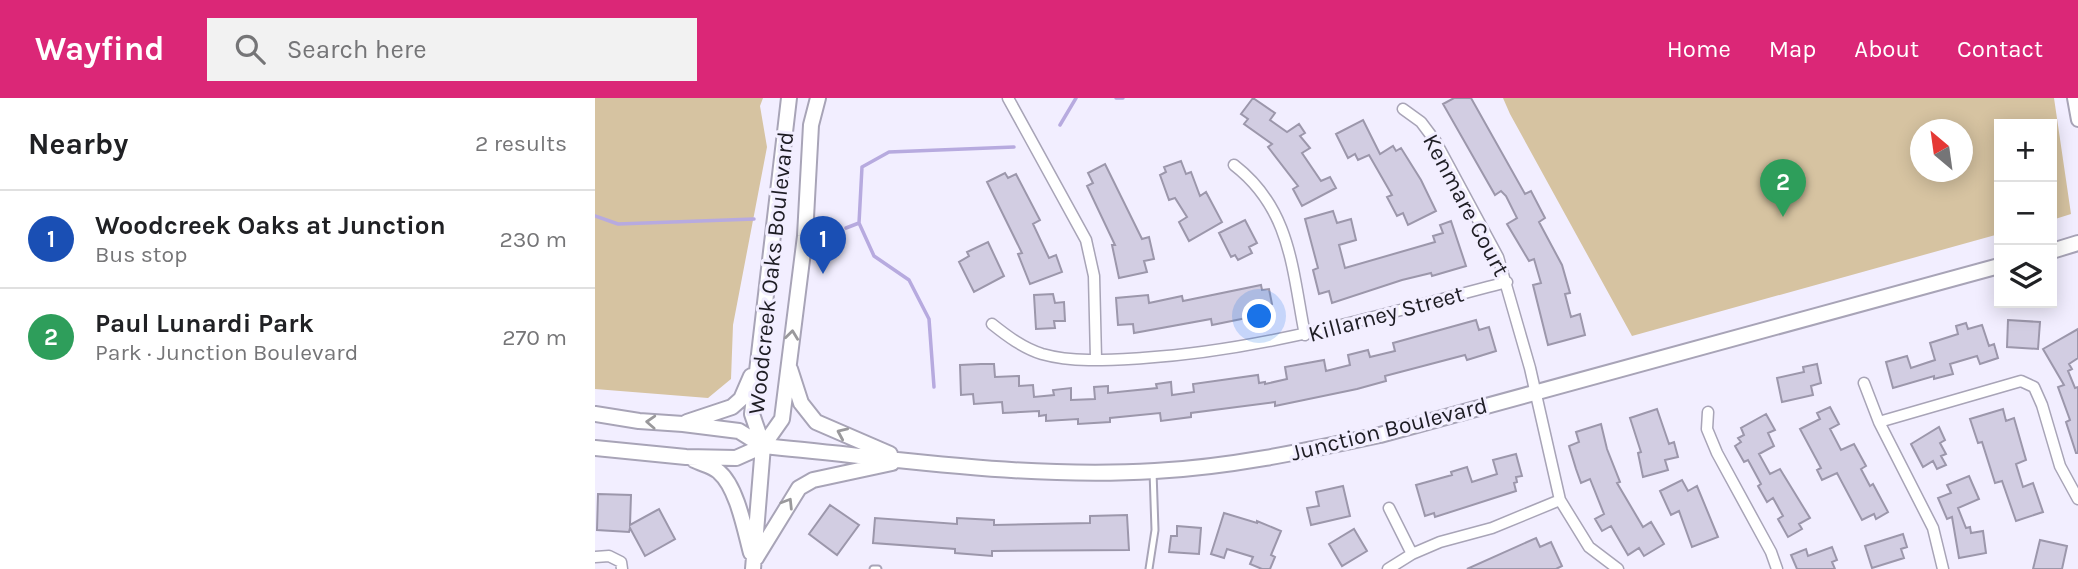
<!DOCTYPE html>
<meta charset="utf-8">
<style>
:root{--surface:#fff;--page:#f2f2f2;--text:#202124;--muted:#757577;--line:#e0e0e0;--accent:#db2777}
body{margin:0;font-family:Karla,sans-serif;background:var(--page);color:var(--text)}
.controls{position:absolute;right:21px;top:21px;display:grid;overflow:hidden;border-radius:0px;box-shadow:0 4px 18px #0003}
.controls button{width:63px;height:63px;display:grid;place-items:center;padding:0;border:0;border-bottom:2px solid var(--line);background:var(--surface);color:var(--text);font:35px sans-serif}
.compass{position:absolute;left:1315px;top:21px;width:63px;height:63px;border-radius:50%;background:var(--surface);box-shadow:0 4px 18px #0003;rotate:331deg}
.you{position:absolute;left:665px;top:219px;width:24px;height:24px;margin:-18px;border:5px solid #fff;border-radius:50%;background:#1a73e8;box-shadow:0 0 0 10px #1a73e833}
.badge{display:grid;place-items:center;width:46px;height:46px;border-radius:50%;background:var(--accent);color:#fff;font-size:23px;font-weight:700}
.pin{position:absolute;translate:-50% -58px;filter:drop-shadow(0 2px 4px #0008)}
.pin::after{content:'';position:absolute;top:37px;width:24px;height:21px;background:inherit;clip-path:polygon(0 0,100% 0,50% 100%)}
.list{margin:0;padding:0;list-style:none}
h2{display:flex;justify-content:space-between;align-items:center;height:91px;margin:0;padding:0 28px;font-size:30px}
h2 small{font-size:23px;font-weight:400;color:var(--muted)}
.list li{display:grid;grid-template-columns:46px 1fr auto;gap:21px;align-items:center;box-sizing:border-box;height:98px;padding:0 28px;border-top:2px solid var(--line)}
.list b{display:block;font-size:26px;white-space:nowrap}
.list p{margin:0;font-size:23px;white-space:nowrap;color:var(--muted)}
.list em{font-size:23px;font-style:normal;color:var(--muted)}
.icon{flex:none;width:38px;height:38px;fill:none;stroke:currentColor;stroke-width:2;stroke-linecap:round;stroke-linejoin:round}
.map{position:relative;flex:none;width:1483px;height:471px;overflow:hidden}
header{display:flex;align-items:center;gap:42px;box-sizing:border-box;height:98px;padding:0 35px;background:var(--accent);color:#fff}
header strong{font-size:33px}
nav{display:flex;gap:38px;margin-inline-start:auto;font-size:24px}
.search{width:490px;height:63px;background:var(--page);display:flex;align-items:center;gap:18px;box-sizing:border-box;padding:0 24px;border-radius:0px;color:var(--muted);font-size:26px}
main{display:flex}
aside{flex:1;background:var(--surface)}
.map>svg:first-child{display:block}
.green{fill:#d6c3a1;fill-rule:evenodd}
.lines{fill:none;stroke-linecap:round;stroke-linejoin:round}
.stream{stroke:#b7aadf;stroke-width:3.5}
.building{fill:#d2cde2;stroke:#9c97ab;stroke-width:2}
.service-casing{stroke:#a8a4b7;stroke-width:9}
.minor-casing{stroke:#a8a4b7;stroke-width:13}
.tertiary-casing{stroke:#a8a4b7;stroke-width:16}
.secondary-casing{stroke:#a8a4b7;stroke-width:18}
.service{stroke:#fff;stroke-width:5}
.minor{stroke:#fff;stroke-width:10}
.tertiary{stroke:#fff;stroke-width:12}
.secondary{stroke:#fff;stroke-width:14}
.oneway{stroke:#9a999c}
.labels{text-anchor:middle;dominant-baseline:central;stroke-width:6;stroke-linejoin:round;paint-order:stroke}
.street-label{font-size:23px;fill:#1e1d24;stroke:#f2eeff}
</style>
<header>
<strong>Wayfind</strong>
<div class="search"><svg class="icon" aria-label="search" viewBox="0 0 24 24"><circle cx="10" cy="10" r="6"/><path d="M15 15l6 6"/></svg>Search here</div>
<nav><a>Home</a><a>Map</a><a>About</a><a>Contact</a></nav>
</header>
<main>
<aside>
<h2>Nearby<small>2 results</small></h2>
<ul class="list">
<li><span class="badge" style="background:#1a4fb4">1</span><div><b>Woodcreek Oaks at Junction</b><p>Bus stop</p></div><em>230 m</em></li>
<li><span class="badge" style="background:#2e9e5b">2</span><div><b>Paul Lunardi Park</b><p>Park · Junction Boulevard</p></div><em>270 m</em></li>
</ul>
</aside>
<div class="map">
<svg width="1483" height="471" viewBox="0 0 1483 471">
<rect width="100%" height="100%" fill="#f2eeff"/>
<path class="green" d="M0 0H168L165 8 172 49 138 227 136 281 113 300 0 291Z
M908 0H1459L1476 116 1457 122V26H1404V136L1037 238 915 16ZM1325 32H1367V74H1325Z"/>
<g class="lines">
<path class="stream" d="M521 0H528
M465 27 481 0
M0 118 23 126 159 121
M264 125 279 158 314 182 334 221 339 289
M251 130 264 125 267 69 294 54 419 49"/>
</g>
<path class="building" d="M658 0 680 15 675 22 692 34 704 26 710 35 705 38 715 50 707 55 726 83 735 79 741 90 707 108 698 91 703 88 673 49 677 46 649 26 653 21 646 16Z
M859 0H876L930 96 936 93 950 120 944 124 967 167 975 195 970 196 976 219 985 216 990 237 953 247 938 187 946 185 939 161 934 163 912 126 922 120 911 98 906 93 900 97 848 6Z
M768 22 785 56 798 48 801 53 806 50 826 82 841 113 813 127 808 115 802 118 792 99 797 97 774 57 763 62 760 56 753 60 741 36Z
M586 63 591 76 596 74 605 98 611 94 627 124 594 143 584 124 592 119 580 100 574 102 565 77 571 74 569 69Z
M510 66 547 141 554 139 559 161 549 163 552 174 524 180 517 147H520L492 88 498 85 493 75Z
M410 75 413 80 421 76 445 122 438 126 454 160 461 157 467 174 435 186 423 156 427 155 392 84Z
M738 113 742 125 756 121 761 142 744 147 750 170 840 144 838 138 848 135 845 127 856 123 871 168 837 178 836 175 807 182 737 205 734 193 724 196 718 172 723 170 710 121Z
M650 122 662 145 654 149 657 155 643 162 640 157 636 159 624 135Z
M393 144 409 178 379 194 364 164 374 158 372 154Z
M666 187 667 192 674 191 677 206 669 208 671 216 617 227 616 221 539 235 538 226 523 227 521 200 553 197 554 205 587 198 588 203Z
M458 196 460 205 469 204 470 223H459L460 230 441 231 439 197Z
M881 222 884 232 894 229 901 253 872 262 870 257 790 278 791 283 762 291 680 308V304L642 309 596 315V319L566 323 565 315 515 320V324L483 326V321L451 323V317L444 318V313L408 315 407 304 379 306 378 296 366 297 365 267 386 266H399L400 279 424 278V288L438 287 439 299 459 297 458 292 476 290V302L500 301 499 289 513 288V295L562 290 561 286 576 284 577 297 599 294 598 286 663 277 664 285 670 284V286L692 281 690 269 729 262 731 273 755 267 753 257 773 252 775 259 800 253 798 245Z
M1413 222 1445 224 1443 251 1412 249Z
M1371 225 1373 231 1387 227 1394 248 1399 246 1403 260 1385 266 1382 258 1355 266 1358 276 1339 281V278L1298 290 1291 264 1312 258 1316 270 1340 262 1335 245 1363 236 1361 228Z
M1483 231V260L1474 266 1477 271 1473 273 1480 290 1483 289V355H1481L1471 324 1475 322 1463 289 1469 287 1448 251Z
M1222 266 1226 285 1216 288 1218 297 1187 304 1182 280 1209 274 1208 269Z
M1235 309 1244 326 1235 331 1246 352 1259 346 1271 368 1266 371 1275 388 1278 386 1293 414 1281 421 1279 416 1267 422 1242 375 1227 382 1222 372 1226 370 1205 331 1225 321 1222 315Z
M1062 311 1074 346 1079 344 1083 359 1070 362 1073 372 1048 379 1043 355 1046 354 1035 320Z
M1408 311 1411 323 1419 320 1431 362 1421 366 1428 389 1438 385 1448 414 1421 423 1407 383 1400 385 1387 344 1383 345 1375 321Z
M1171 316 1180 332 1173 335 1179 348 1164 356 1175 376 1185 371 1215 420 1204 426 1207 431 1193 439 1183 421 1188 418 1178 400 1172 404 1163 388 1166 386 1153 362 1149 364 1140 348 1146 344 1143 340 1149 337 1146 330Z
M1006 326 1012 351 1025 384 1022 385 1048 429 1056 424 1069 446 1049 458 1044 450 1033 457 1016 428 1007 433 1000 421 1009 416 995 381 986 385 981 371 974 348 984 344 981 334Z
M1344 329 1350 342 1345 345 1351 356 1346 358 1351 367 1342 371 1338 363 1328 369 1316 346Z
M921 356 927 378 921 379 922 384 919 385 921 393 840 419 839 415 830 418 821 387 857 377 856 374 872 369 877 384 902 376 898 362Z
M1374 378 1384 401 1363 410 1371 430 1375 429 1376 435 1388 433 1391 455 1364 460 1357 419 1352 421 1343 400 1356 395 1352 387Z
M1087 382 1093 393 1102 388 1123 439 1097 449 1084 413 1076 417 1065 393Z
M748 388 755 418 716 427 712 410 724 408 721 394Z
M3 396 36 397 35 427 64 411 80 441 50 458 35 430 34 434 2 432Z
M235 407 264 427 242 457 214 436Z
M629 415 662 425V423L686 433 676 457 680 459 675 471H667L655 466 658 459 632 451 629 460 616 456Z
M532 417 534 452 397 453V458L360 455V451L278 445 280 420 362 426V420L399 422V427L495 425V418Z
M582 428 606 430 604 456 574 454 576 438H582Z
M759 431 772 453 747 468 734 446Z
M1308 436 1312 449 1306 451 1309 460 1277 470 1270 448Z
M941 440 945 449 956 444 967 468 961 471H872Z
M1445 442 1472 448 1467 471H1438Z
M1237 449 1242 462 1237 464 1240 471H1202L1196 457 1211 451 1213 458Z"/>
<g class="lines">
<defs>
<path id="service" d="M278 471H283
M554 471 560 432 558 373"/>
<path id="minor" d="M413 0 491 142 499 178 501 261
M808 11 826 24 841 44 903 159 935 270 965 402 994 449 1023 471
M639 67C696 111 697 171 710 237
M397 226C412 238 428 250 447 256 479 265 515 262 548 260 673 252 791 215 912 184
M1269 285 1284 324 1338 430 1348 471
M1113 314 1112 331 1122 355 1176 454 1182 471
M1284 324 1426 283 1439 289 1447 307 1465 368 1483 401
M794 410 817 456
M0 459 14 458 26 464 27 471
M793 471 817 456 845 444 897 430 965 402"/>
<path id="tertiary" d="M1479 0 1483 22"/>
<path id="secondary" d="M1457 153 1483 145
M195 271 206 305 221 324 295 356
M0 316 44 323 88 326 144 333 168 348C298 360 429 381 560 373 636 369 710 353 785 337L1404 168
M92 324 137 309 146 301 156 278
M168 348 187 321 210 138 216 27 223 0
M0 350 91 359 141 360 168 348
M99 362C107 366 118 368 124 374 142 389 150 433 156 455
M161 460 204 390 218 382 297 365
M158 471 168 348 157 316 194 0"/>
</defs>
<use href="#service" class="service-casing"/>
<use href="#minor" class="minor-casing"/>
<use href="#tertiary" class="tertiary-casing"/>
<use href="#secondary" class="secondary-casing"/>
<use href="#service" class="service"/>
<use href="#minor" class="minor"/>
<use href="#tertiary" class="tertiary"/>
<use href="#secondary" class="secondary"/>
</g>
<defs><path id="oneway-chevron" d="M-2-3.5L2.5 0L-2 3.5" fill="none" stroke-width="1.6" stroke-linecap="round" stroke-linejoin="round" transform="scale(1.75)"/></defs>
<g class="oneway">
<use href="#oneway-chevron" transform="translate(197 237) rotate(-83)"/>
<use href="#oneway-chevron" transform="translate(56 324) rotate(-177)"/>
<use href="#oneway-chevron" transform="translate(247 335) rotate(-156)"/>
<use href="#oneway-chevron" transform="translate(193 405) rotate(-58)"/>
</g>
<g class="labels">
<g class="street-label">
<text transform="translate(871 107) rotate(62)">Kenmare Court</text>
<text transform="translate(176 175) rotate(-84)">Woodcreek Oaks Boulevard</text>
<text transform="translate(791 216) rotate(-15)">Killarney Street</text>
<text transform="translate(794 331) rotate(-14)">Junction Boulevard</text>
</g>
</g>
</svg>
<div class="controls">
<button>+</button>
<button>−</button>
<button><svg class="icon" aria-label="layers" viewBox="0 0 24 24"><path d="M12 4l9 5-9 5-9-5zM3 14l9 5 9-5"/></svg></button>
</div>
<svg class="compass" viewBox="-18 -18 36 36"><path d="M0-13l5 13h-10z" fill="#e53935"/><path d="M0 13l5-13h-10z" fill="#757577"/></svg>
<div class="you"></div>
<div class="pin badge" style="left:228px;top:176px;background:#1a4fb4">1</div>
<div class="pin badge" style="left:1188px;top:119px;background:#2e9e5b">2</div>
</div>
</main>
